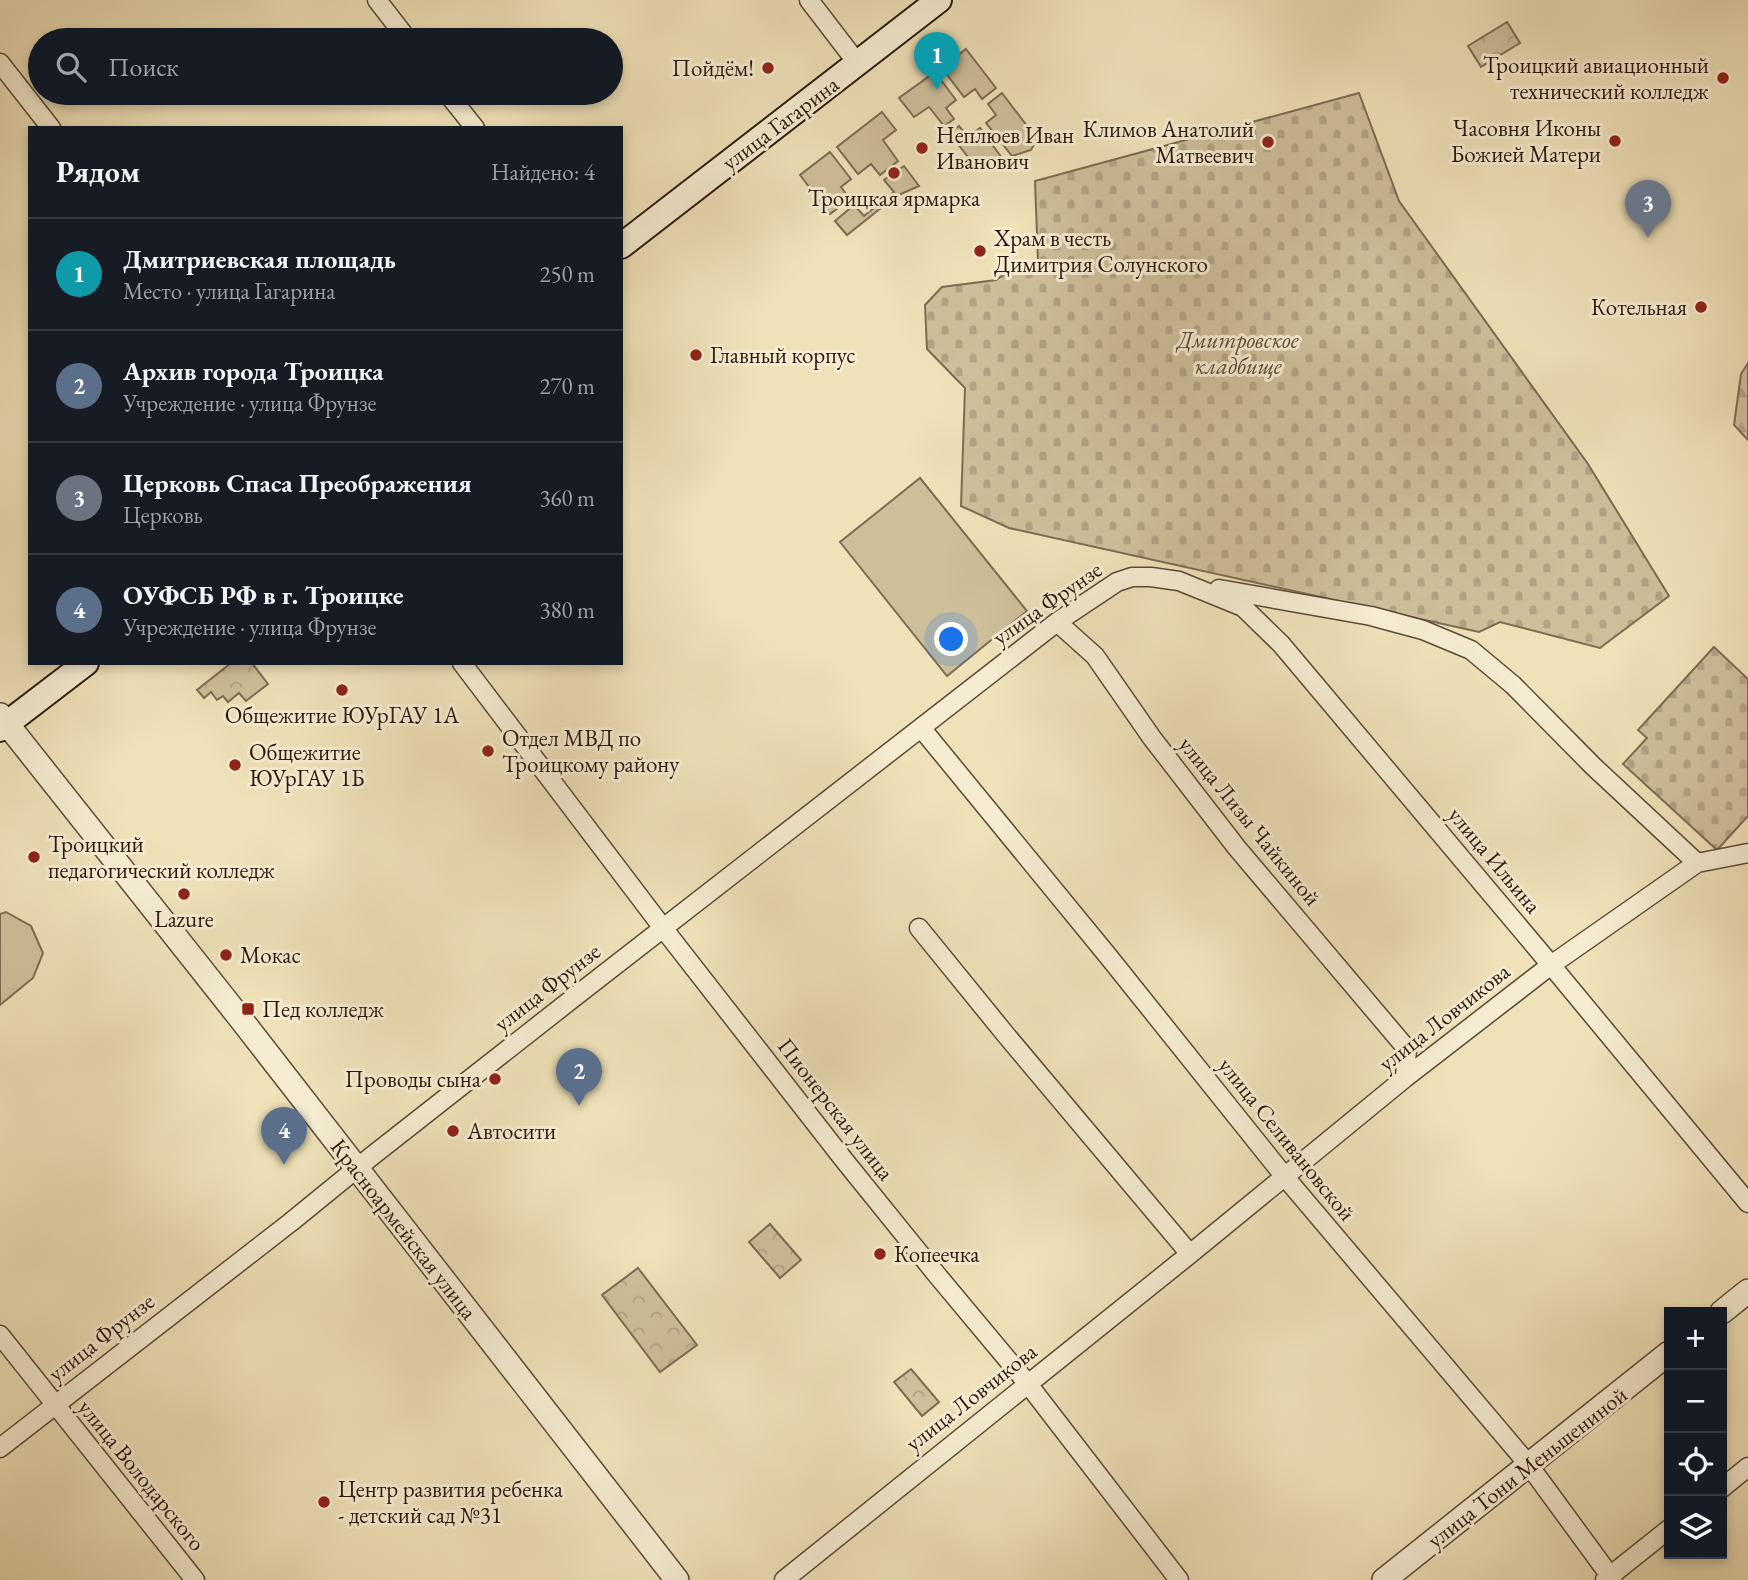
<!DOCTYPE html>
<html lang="ru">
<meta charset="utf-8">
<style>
:root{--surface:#171b24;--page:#20242c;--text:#f1f3f6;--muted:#9ea1a6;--line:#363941;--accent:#1a73e8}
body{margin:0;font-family:"EB Garamond",serif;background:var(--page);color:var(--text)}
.controls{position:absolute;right:21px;bottom:21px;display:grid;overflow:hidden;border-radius:0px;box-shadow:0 4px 10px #0003}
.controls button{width:63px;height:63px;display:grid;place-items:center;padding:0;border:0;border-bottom:2px solid var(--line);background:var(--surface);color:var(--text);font:35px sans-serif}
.you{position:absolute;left:952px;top:640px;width:24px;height:24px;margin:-18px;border:5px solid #fff;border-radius:50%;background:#1a73e8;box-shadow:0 0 0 10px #1a73e833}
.badge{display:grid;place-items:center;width:46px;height:46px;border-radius:50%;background:var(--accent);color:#fff;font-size:23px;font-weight:700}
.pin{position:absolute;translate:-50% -58px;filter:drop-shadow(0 2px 4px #0008)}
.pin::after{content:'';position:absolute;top:37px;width:24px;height:21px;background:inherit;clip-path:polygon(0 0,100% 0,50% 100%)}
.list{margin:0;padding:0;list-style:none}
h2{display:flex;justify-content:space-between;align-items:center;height:91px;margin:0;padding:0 28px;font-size:30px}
h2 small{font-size:23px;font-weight:400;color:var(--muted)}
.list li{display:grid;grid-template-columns:46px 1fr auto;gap:21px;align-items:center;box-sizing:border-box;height:112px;padding:0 28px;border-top:2px solid var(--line)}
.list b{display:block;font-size:26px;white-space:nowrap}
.list p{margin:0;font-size:23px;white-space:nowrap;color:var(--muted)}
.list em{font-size:23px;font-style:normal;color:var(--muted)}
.icon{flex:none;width:38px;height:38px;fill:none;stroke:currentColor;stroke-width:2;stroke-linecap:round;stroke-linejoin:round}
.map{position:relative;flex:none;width:1748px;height:1580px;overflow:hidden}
.search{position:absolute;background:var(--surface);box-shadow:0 4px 10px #0003;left:28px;top:28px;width:595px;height:77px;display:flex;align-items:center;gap:18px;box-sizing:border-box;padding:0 24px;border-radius:38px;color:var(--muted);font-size:26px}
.panel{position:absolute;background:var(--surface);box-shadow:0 4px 10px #0003;left:28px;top:126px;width:595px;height:539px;border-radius:0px}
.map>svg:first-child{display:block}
.grass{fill:#cebf9b;stroke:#7c6c54;stroke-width:2}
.forest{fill:url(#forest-firs);stroke:#7c6c54;stroke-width:2}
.cemetery{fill:url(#cemetery-stones);stroke:#7c6c54;stroke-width:2}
.park{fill:url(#park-crowns);stroke:#7c6c54;stroke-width:2}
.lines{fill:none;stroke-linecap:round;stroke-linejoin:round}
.minor-casing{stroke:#5b4a38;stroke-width:21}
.tertiary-casing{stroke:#5b4a38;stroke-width:26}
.secondary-casing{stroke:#2a180e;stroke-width:28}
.minor{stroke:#f5ecd1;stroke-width:18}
.tertiary{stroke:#f5ecd1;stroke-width:23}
.secondary{stroke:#f5ecd1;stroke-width:24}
.poi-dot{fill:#8f2418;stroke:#f5ecd1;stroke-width:2.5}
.labels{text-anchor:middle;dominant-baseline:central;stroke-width:6;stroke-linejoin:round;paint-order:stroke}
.poi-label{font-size:23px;fill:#2a180e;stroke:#f5ecd1;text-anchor:start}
.street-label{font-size:23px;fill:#2a180e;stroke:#f5ecd1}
.park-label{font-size:23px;font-style:italic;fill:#5b4a38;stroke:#f5ecd1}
</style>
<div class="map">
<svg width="1748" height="1580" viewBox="0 0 1748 1580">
<defs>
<pattern id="forest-firs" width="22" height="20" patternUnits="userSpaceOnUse" patternTransform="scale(1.75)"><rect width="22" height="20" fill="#cebf9b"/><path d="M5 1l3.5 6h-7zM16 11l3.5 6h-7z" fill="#b1a384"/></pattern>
<pattern id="cemetery-stones" width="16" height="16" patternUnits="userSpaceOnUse" patternTransform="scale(1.75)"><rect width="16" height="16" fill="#cebf9b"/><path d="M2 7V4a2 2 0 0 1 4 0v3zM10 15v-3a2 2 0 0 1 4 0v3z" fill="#b1a384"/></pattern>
<pattern id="park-crowns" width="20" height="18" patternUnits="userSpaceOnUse" patternTransform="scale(1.75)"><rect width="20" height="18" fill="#cebf9b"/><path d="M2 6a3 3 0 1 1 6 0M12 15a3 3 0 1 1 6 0" fill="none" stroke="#b1a384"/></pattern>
</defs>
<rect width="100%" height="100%" fill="#efe1b8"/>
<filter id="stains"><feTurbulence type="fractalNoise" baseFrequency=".00286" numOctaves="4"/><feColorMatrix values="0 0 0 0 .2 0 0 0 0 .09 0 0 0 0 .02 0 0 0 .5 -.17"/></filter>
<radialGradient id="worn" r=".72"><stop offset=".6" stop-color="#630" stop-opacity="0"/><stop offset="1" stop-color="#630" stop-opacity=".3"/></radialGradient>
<path class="grass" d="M966 49 996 88 982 99 975 89 964 97 942 68Z
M935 72 956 100 946 108 954 119 944 126 929 107 914 117 899 98Z
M1002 93 1037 139 1031 150 1012 156 986 123 996 115 988 104Z
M882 112 896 130 883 140 898 161 880 175 871 164 858 174 837 147Z
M959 126 968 137 980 128 1002 158 972 162 949 133Z
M830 152 851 179 841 187 850 199 830 214 800 175Z
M904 166 919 186 896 196 847 235 835 221 854 205 864 216 894 192 884 180Z
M920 478 1027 611 947 676 840 542Z
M6 912 31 926 43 953 33 978 0 1005V914Z"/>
<path class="forest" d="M1748 363V440L1734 425 1741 374Z"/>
<path class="cemetery" d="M1359 93 1399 201 1588 464 1669 596 1600 648 1500 622 1479 632 1009 528 961 506 965 388 927 349 925 305 942 287 996 280 1013 268 1038 261 1035 181Z
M1714 647 1748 679V816L1717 850 1623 764 1647 738 1638 730Z"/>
<path class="park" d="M1507 22 1520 43 1481 67 1468 46Z
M231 663H252L268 684 246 701 239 693 228 702 223 696 217 700 211 692 204 698 197 690Z
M770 1224 801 1260 780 1278 749 1242Z
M638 1268 697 1345 660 1372 602 1295Z
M911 1369 939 1402 922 1416 894 1382Z"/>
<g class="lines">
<defs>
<path id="minor" d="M377 0 408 40
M809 0 858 64
M0 63 51 128
M447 93 475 128
M1219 589 1371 616 1423 630 1471 650 1513 685 1593 766 1697 863
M1057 622 1095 656 1152 738 1237 848 1407 1049 1405 1078
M462 663 663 928 844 1160 937 1275 1028 1384 1179 1580
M922 729 1108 956 1285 1177 1528 1464 1613 1580
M919 928 1006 1035 1190 1254
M0 1335 195 1580
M0 1448 291 1222 372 1156 572 999 1057 622 1117 582 1132 577H1151L1179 581 1243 607 1281 644 1551 965 1748 1203
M1722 1488 1748 1467
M784 1580 1190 1254 1405 1078 1551 965 1697 863 1748 853
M1605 1580 1669 1529"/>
<path id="tertiary" d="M0 715 240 1018 677 1580
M1722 1312 1748 1291
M1384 1580 1669 1353"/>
<path id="secondary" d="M621 246 939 0
M0 729 86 663"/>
</defs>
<use href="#minor" class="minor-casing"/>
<use href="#tertiary" class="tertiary-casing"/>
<use href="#secondary" class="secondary-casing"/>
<use href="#minor" class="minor"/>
<use href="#tertiary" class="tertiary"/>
<use href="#secondary" class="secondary"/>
</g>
<g class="poi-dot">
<circle cx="768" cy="68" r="7"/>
<circle cx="1723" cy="78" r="7"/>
<circle cx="1615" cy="141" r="7"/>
<circle cx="1268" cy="142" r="7"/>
<circle cx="922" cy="148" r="7"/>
<circle cx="894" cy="173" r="7"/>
<circle cx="980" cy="251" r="7"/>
<circle cx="1701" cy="307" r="7"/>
<circle cx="696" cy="355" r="7"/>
<circle cx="342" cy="690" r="7"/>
<circle cx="488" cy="751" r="7"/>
<circle cx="235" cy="765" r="7"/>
<circle cx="34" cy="857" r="7"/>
<circle cx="184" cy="894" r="7"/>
<circle cx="226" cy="955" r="7"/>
<rect x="241" y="1002" width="14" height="14" rx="3.5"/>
<circle cx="495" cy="1079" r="7"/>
<circle cx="453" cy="1131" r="7"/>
<circle cx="880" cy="1254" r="7"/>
<circle cx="324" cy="1502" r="7"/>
</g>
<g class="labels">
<g class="poi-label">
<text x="1709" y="65" text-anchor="end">Троицкий авиационный<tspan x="1709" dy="26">технический колледж</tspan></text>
<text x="754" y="68" text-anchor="end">Пойдём!</text>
<text x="1601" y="128" text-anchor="end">Часовня Иконы<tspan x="1601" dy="26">Божией Матери</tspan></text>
<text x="1254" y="129" text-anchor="end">Климов Анатолий<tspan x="1254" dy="26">Матвеевич</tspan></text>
<text x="936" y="135">Неплюев Иван<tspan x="936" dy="26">Иванович</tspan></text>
<text x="894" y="198" text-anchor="middle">Троицкая ярмарка</text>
<text x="994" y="238">Храм в честь<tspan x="994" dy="26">Димитрия Солунского</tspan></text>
<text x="1687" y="307" text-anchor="end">Котельная</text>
<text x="710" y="355">Главный корпус</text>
<text x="342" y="715" text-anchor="middle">Общежитие ЮУрГАУ 1А</text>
<text x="502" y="738">Отдел МВД по<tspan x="502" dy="26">Троицкому району</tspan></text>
<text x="249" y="752">Общежитие<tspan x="249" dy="26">ЮУрГАУ 1Б</tspan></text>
<text x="48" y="844">Троицкий<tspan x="48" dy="26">педагогический колледж</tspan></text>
<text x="184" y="919" text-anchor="middle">Lazure</text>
<text x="240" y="955">Мокас</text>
<text x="262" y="1009">Пед колледж</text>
<text x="481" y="1079" text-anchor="end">Проводы сына</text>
<text x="467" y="1131">Автосити</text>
<text x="894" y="1254">Копеечка</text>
<text x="338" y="1489">Центр развития ребенка<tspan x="338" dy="26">- детский сад №31</tspan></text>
</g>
<g class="street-label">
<text transform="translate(780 123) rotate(-37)">улица Гагарина</text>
<text transform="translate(1047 603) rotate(-35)">улица Фрунзе</text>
<text transform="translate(1250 821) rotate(51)">улица Лизы Чайкиной</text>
<text transform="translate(1495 860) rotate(50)">улица Ильина</text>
<text transform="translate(547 987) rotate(-38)">улица Фрунзе</text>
<text transform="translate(1444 1017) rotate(-38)">улица Ловчикова</text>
<text transform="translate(836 1109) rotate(52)">Пионерская улица</text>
<text transform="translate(1287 1139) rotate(51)">улица Селивановской</text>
<text transform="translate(404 1229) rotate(52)">Красноармейская улица</text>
<text transform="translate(101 1337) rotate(-38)">улица Фрунзе</text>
<text transform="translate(971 1397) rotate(-38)">улица Ловчикова</text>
<text transform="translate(1527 1467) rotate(-38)">улица Тони Меньшениной</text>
<text transform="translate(142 1475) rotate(51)">улица Володарского</text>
</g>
<g class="park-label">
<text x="1238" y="340">Дмитровское<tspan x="1238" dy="26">кладбище</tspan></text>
</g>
</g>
<rect width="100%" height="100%" filter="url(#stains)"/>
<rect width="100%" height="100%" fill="url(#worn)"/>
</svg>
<div class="controls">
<button>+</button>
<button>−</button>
<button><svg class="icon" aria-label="locate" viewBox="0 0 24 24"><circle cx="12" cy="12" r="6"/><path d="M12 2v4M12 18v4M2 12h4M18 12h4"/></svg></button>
<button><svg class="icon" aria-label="layers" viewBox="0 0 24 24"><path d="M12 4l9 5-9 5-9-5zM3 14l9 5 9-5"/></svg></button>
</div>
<div class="you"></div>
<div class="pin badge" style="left:937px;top:90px;background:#0f9aa8">1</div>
<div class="pin badge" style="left:579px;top:1106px;background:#5c6f8a">2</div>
<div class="pin badge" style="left:1648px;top:238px;background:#6b7280">3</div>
<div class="pin badge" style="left:284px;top:1165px;background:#5c6f8a">4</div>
<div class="search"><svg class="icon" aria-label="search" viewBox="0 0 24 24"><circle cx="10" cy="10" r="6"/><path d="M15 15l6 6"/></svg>Поиск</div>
<section class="panel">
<h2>Рядом<small>Найдено: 4</small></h2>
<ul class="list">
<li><span class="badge" style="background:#0f9aa8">1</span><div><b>Дмитриевская площадь</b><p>Место · улица Гагарина</p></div><em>250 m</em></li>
<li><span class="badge" style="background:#5c6f8a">2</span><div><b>Архив города Троицка</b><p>Учреждение · улица Фрунзе</p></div><em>270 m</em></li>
<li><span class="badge" style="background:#6b7280">3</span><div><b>Церковь Спаса Преображения</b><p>Церковь</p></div><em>360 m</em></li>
<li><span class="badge" style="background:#5c6f8a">4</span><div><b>ОУФСБ РФ в г. Троицке</b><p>Учреждение · улица Фрунзе</p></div><em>380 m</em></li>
</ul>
</section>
</div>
